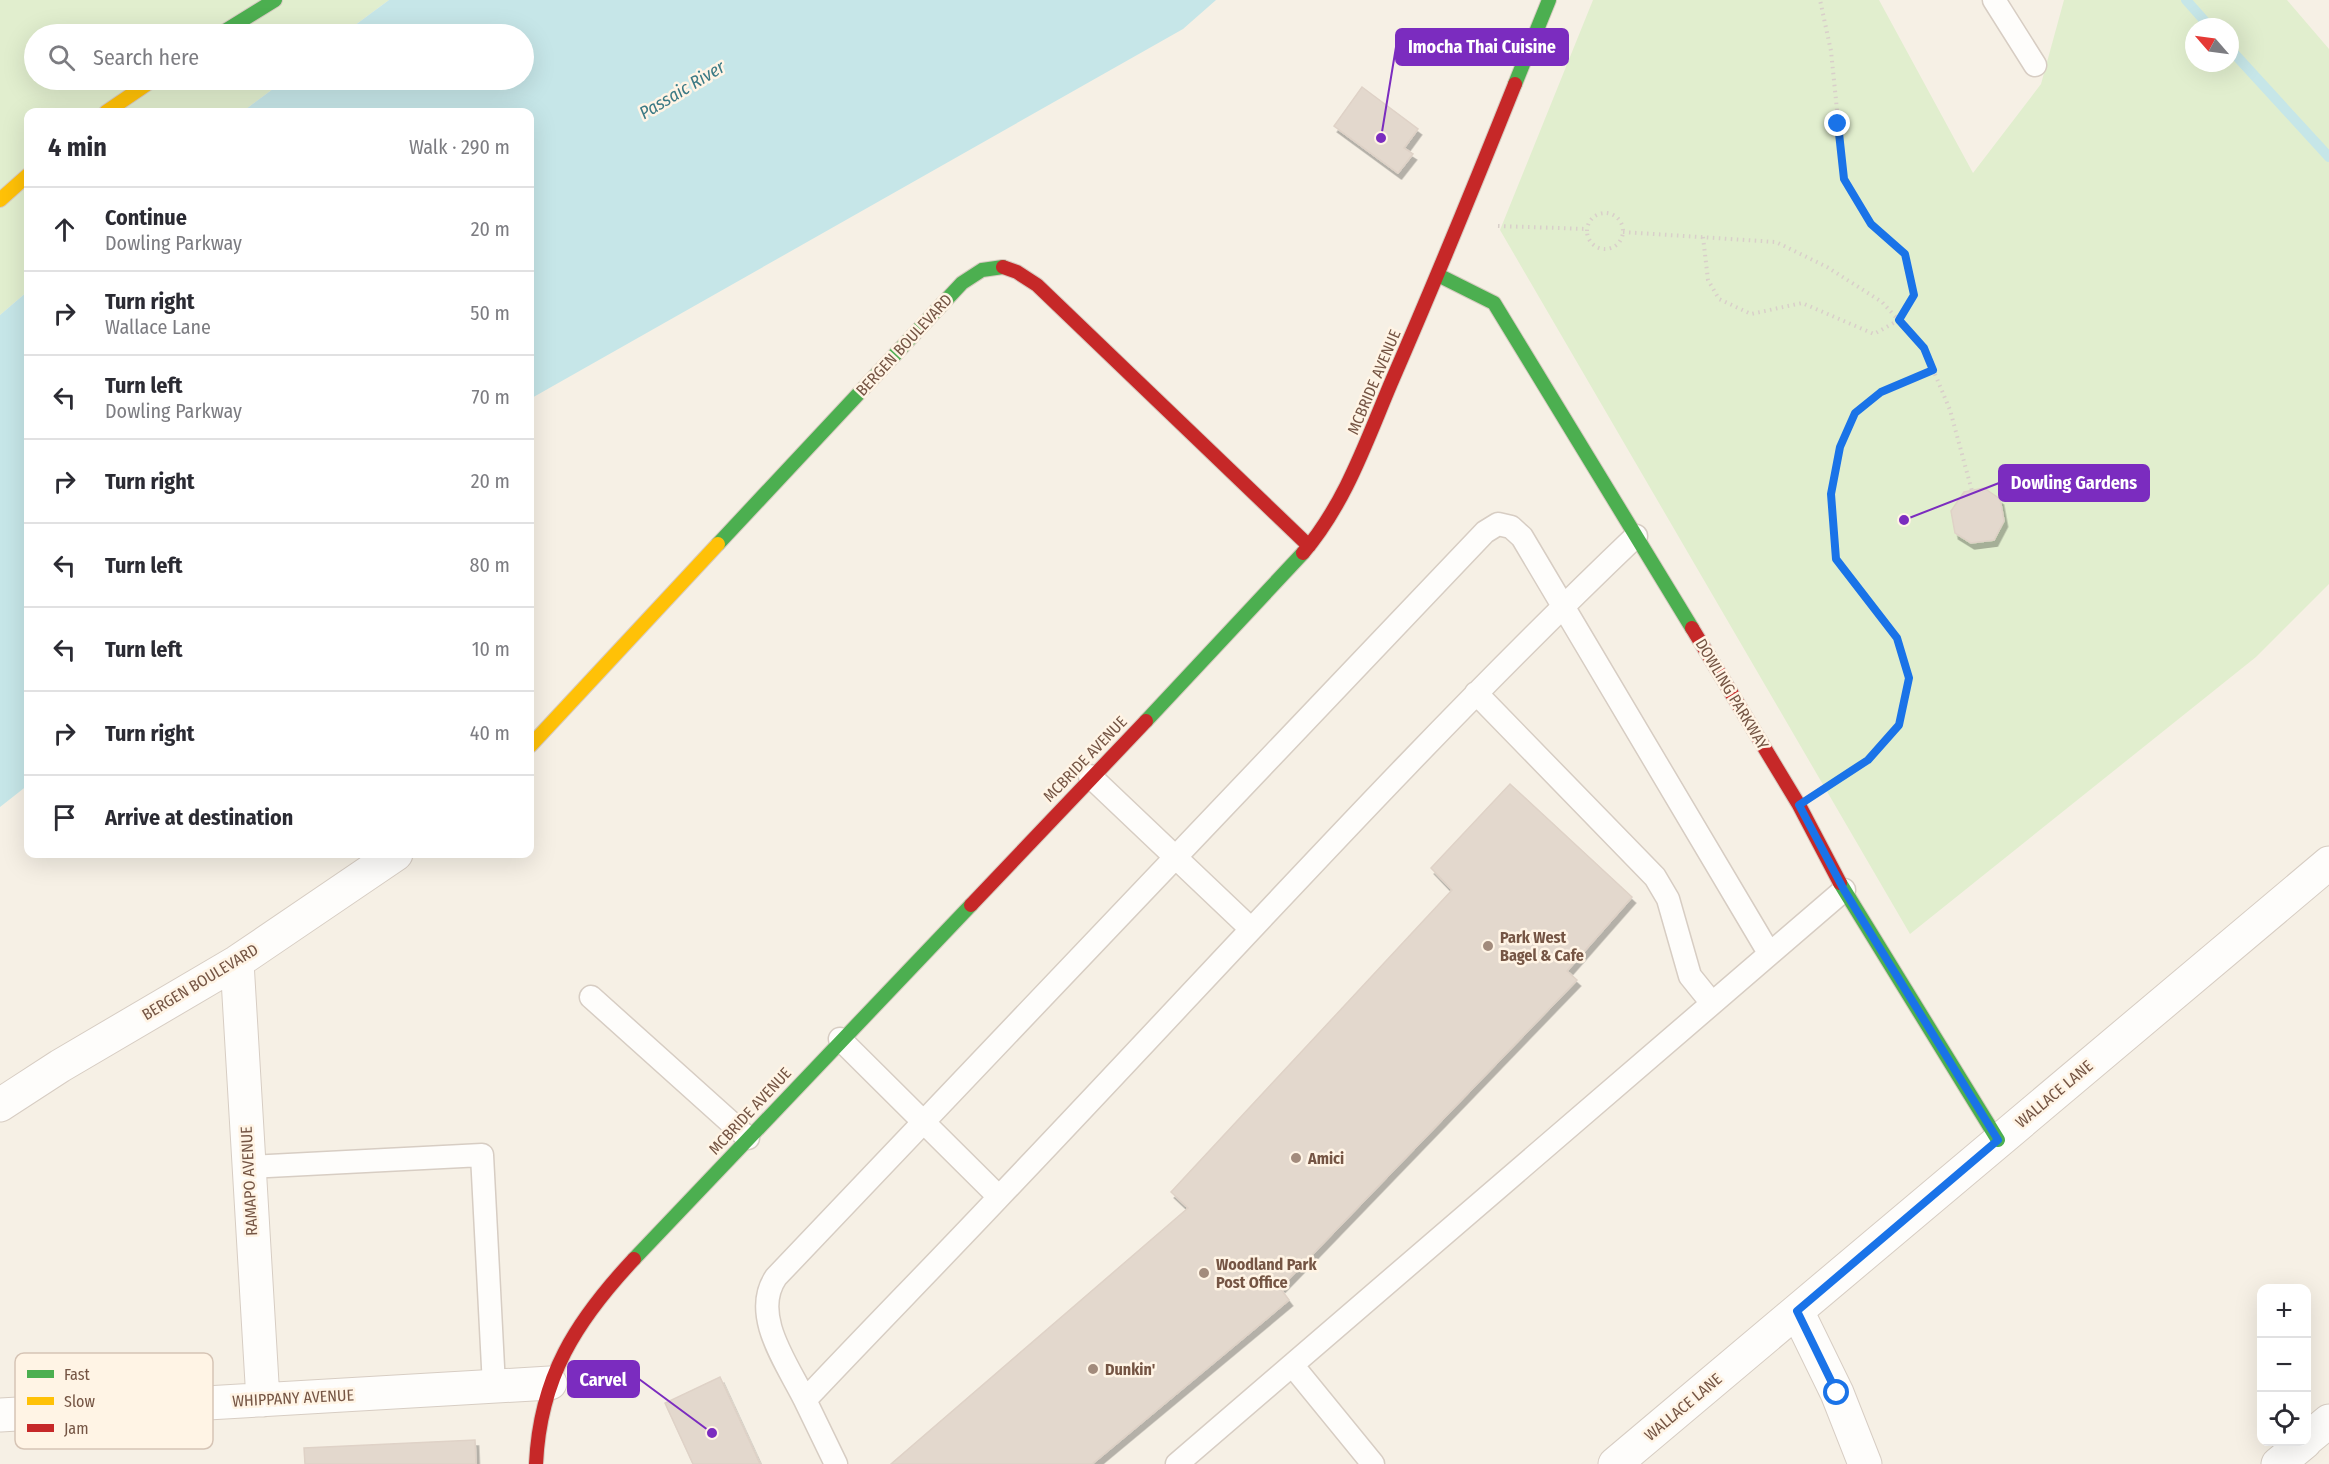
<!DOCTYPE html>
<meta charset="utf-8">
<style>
:root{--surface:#fff;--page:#f2f2f3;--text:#2b2b33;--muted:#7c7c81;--line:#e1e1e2}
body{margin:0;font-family:"Fira Sans Condensed",sans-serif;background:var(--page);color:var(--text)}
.controls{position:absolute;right:18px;bottom:18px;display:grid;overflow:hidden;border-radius:12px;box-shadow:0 6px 24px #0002}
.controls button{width:54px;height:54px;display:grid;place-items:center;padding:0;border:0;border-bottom:2px solid var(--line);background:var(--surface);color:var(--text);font:30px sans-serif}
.compass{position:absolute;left:2185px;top:18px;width:54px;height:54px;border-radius:50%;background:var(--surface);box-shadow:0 6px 24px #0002;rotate:298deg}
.stop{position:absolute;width:18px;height:18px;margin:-14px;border:4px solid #1a73e8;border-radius:50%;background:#fff}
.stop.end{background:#1a73e8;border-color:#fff;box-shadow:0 2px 6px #0008}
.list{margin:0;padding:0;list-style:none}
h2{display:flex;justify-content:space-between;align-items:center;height:78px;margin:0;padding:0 24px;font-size:26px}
h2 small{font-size:20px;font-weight:400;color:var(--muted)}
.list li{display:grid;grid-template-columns:39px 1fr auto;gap:18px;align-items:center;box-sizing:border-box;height:84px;padding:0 24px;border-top:2px solid var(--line)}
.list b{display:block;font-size:22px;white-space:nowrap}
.list p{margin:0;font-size:20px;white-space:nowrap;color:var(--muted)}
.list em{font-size:20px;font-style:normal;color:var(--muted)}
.icon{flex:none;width:33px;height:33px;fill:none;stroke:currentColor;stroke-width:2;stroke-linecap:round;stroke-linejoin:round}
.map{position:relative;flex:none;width:2329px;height:1464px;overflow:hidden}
.search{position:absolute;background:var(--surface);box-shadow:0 6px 24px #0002;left:24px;top:24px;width:510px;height:66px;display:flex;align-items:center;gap:15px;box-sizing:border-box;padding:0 21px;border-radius:33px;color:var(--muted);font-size:22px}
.panel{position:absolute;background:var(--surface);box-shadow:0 6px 24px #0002;left:24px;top:108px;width:510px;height:750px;border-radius:12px}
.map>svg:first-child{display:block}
.green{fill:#e1eece;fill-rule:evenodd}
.water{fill:#c6e6e8}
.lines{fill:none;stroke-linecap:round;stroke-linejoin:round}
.stream{stroke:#c6e6e8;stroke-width:10}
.building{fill:#e3d8cd;stroke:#dfd2c7;stroke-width:1.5;filter:url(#shadow)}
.lane-casing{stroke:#d7cdc3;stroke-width:25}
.street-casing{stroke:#d7cdc3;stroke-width:35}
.fast-casing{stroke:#d7cbc1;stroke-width:16}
.slow-casing{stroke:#d7cbc1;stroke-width:16}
.jam-casing{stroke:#d7cbc1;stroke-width:16}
.path{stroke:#d9cfca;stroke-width:4;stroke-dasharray:1.5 4.5;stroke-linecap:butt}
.lane{stroke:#fefdfb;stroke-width:22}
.street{stroke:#fefdfb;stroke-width:33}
.fast{stroke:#4caf50;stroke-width:14}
.slow{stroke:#ffc107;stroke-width:14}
.jam{stroke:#c62828;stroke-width:14}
.route{stroke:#1a73e8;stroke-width:8}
.poi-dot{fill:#a28b7c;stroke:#fff4e5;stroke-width:2}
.labels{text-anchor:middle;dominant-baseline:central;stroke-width:5;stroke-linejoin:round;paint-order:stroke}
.street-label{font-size:16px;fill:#755544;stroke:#fff4e5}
.poi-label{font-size:16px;font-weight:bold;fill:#755544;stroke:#fff4e5;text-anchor:start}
.water-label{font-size:18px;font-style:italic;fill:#3a7984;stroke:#fff4e5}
.key{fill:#fff4e5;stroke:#d6c4b5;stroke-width:1.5}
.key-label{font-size:16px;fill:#755544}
.leader{fill:none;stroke:#7b2cbf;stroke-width:2}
.callout-dot{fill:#7b2cbf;stroke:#fff4e5;stroke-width:2}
.callout{fill:#7b2cbf;stroke:#7b2cbf;stroke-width:2}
.callout-label{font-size:18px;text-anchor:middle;font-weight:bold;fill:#fff}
</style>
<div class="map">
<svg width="2329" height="1464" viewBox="0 0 2329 1464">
<defs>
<filter id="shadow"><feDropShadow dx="3.5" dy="6" stdDeviation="0" flood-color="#0004"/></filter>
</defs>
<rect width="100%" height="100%" fill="#f6f0e5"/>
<path class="green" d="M0 0H389L343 34H34V80H285L242 112H28V291L0 315Z
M1593 0H1879L1973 173 2041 84 2064 0H2287L2329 49V584L2256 657 1910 934 1500 230ZM2194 27H2230V63H2194Z"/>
<path class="water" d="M389 0H1216L1183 29 530 399V112H242L285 80H524V34H343Z
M28 291V785L0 807V315Z"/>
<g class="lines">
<path class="stream" d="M2186 0 2210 27
M2230 49 2329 157"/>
</g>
<path class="building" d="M1362 87 1418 129 1404 148 1413 154 1398 173 1334 126Z
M1984 488 2000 499 2004 521 1994 540 1971 543 1955 533 1951 511 1964 492Z
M1510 784 1632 897 1567 971 1577 980 1280 1288 1289 1300 1092 1464H891L1188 1208 1171 1192 1452 890 1431 868Z
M720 1377 760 1464H693L665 1403Z
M475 1440 476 1464H305L304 1448Z"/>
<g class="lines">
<defs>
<path id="lane" d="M1994 0 2035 65
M1476 693 1655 877 1668 899 1690 976 1711 1002
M1090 776 1250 928
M591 997 748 1138
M840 1039 999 1197
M248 1167 482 1155 494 1386
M1293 1366 1373 1464
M805 1400C788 1365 750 1315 776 1277L1485 532 1498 524 1511 527 1522 537 1769 953
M836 1464 805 1400C870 1331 936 1264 1001 1195 1212 974 1415 747 1636 536
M1177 1464 1844 890"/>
<path id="street" d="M237 962 263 1400
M0 1105 60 1066 237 962 396 854
M1797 1311 1837 1393 1865 1464
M0 1415 550 1383
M2306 1440 2329 1421
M1615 1464 2329 863
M2278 1464 2305 1442"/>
<path id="fast" d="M220 34 275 0
M1515 84 1549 0
M1438 275 1494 303 1692 628
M718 544 962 283 982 270 1003 267
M1146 721 1303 553
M1840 883 1998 1140
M634 1259 971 905"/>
<path id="slow" d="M106 112 153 80
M0 200 28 175
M530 746 718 544"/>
<path id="jam" d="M1003 267 1017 272 1037 285 1309 546
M1303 553C1345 504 1366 442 1391 383 1434 284 1475 184 1515 84
M1692 628 1799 805 1840 883
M971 905 1146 721
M536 1464C540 1377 576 1321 634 1259"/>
</defs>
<use href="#lane" class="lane-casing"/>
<use href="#street" class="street-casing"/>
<use href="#fast" class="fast-casing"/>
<use href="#slow" class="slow-casing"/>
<use href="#jam" class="jam-casing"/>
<path class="path" d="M1587 231a18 18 0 1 1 36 0a18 18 0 1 1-36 0Z
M1498 226 1587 229
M1623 232 1776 242 1827 267 1882 302 1924 348 1950 410 1972 491
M1703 237 1708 280 1719 299 1751 314 1802 303 1874 334 1899 320 1914 295 1905 254 1871 224 1844 179 1831 51 1820 0
M1829 786 1868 760 1899 725 1909 678 1897 637 1836 559 1831 494 1840 447 1855 413 1881 392 1933 370"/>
<use href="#lane" class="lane"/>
<use href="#street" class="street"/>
<use href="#fast" class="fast"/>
<use href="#slow" class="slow"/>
<use href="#jam" class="jam"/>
</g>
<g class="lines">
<path class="route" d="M1837 1393 1797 1311 1998 1140 1844 890 1799 805 1868 760 1899 725 1909 678 1897 638 1836 559 1831 494 1840 447 1855 413 1881 392 1933 370 1924 348 1899 320 1914 295 1905 254 1871 224 1844 179 1838 124"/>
</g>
<g class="poi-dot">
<circle cx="1488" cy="946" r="6"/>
<circle cx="1296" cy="1158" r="6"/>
<circle cx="1204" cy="1273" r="6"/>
<circle cx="1093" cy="1369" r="6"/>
</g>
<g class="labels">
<g class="street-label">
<text transform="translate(904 345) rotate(-47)">BERGEN BOULEVARD</text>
<text transform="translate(1374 382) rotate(-67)">MCBRIDE AVENUE</text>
<text transform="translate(1732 694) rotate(59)">DOWLING PARKWAY</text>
<text transform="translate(1085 759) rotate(-46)">MCBRIDE AVENUE</text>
<text transform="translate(200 982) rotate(-31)">BERGEN BOULEVARD</text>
<text transform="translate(2054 1094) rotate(-40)">WALLACE LANE</text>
<text transform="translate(750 1111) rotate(-47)">MCBRIDE AVENUE</text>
<text transform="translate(249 1181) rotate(-93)">RAMAPO AVENUE</text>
<text transform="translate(293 1398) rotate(-3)">WHIPPANY AVENUE</text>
<text transform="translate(1683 1407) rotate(-40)">WALLACE LANE</text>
</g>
<g class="poi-label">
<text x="1500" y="937">Park West<tspan x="1500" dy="18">Bagel &amp; Cafe</tspan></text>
<text x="1308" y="1158">Amici</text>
<text x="1216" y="1264">Woodland Park<tspan x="1216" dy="18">Post Office</tspan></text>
<text x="1105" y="1369">Dunkin'</text>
</g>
<g class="water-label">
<text transform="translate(682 90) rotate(-31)">Passaic River</text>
</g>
</g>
<rect x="15" y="1353" width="198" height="96" rx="9" class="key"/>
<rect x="27" y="1370" width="27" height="8" fill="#4caf50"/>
<rect x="27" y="1397" width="27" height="8" fill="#ffc107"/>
<rect x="27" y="1424" width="27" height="8" fill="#c62828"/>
<g class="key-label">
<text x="64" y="1380">Fast</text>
<text x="64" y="1407">Slow</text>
<text x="64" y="1434">Jam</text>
</g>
<path class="leader" d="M1381 138L1396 47M1904 520L1999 483M712 1433L639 1379"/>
<g class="callout-dot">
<circle cx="1381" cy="138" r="6"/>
<circle cx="1904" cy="520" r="6"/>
<circle cx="712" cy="1433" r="6"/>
</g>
<g class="callout">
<rect x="1396" y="29" width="172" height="36" rx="6"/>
<rect x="1999" y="465" width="150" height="36" rx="6"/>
<rect x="568" y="1361" width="71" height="36" rx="6"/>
</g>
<g class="callout-label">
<text x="1482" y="53">Imocha Thai Cuisine</text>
<text x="2074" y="489">Dowling Gardens</text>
<text x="603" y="1386">Carvel</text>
</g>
</svg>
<div class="controls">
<button>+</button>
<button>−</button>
<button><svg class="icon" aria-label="locate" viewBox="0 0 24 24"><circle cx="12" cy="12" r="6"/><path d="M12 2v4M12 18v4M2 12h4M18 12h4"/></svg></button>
</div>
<svg class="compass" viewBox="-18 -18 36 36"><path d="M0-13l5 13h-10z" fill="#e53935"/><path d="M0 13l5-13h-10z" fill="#7c7c81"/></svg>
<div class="stop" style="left:1837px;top:1393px"></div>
<div class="stop end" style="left:1838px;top:124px"></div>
<div class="search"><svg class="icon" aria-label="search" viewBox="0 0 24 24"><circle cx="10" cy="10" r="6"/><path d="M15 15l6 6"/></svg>Search here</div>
<section class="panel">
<h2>4 min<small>Walk · 290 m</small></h2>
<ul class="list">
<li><svg class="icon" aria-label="ahead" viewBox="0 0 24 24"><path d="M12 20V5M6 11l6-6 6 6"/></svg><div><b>Continue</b><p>Dowling Parkway</p></div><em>20 m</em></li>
<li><svg class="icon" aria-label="right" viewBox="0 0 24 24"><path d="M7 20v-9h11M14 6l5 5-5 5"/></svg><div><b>Turn right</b><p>Wallace Lane</p></div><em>50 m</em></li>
<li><svg class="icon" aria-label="left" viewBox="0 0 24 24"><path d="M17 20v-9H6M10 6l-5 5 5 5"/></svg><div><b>Turn left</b><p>Dowling Parkway</p></div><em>70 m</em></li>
<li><svg class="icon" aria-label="right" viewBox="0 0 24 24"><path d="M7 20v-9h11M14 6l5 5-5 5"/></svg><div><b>Turn right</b></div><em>20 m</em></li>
<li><svg class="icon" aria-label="left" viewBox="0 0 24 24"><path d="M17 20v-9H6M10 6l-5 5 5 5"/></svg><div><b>Turn left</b></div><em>80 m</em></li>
<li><svg class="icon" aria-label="left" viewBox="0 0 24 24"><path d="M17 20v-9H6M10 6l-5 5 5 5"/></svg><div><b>Turn left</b></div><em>10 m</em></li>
<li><svg class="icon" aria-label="right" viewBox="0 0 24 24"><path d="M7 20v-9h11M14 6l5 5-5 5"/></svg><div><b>Turn right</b></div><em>40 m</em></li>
<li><svg class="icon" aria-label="arrive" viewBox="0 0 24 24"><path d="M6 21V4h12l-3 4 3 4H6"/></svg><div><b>Arrive at destination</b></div></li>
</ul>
</section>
</div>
